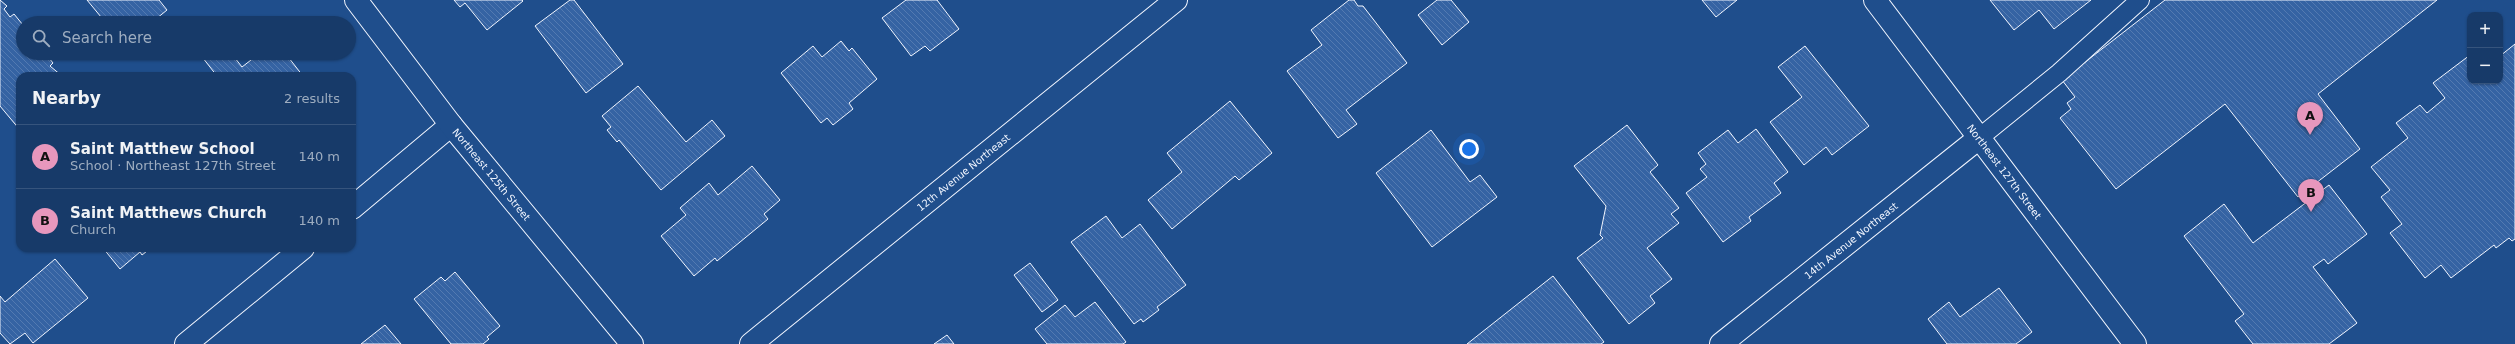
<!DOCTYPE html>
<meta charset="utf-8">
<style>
:root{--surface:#173a69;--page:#20416f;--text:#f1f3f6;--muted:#9eadc0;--line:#36547d;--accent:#e797bd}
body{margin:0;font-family:"DejaVu Sans",sans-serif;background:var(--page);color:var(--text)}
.controls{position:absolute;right:12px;top:12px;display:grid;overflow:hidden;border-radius:8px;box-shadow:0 1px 3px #0004}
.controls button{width:36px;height:36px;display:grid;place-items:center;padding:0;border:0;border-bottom:1px solid var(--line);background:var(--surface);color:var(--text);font:20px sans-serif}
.you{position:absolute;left:1469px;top:149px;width:14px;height:14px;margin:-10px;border:3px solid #fff;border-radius:50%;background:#1a73e8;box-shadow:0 0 0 6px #1a73e833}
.badge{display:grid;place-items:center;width:26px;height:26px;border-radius:50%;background:var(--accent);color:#111;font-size:13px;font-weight:700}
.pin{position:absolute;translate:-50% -33px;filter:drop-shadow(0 1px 2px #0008)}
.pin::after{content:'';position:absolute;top:21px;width:14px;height:12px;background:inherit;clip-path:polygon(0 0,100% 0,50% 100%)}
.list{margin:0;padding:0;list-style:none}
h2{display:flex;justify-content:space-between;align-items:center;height:52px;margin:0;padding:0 16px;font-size:17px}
h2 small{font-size:13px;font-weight:400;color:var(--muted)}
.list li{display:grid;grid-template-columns:26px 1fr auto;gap:12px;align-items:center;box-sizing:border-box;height:64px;padding:0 16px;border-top:1px solid var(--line)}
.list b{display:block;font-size:15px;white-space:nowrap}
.list p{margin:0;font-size:13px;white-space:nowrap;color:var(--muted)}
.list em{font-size:13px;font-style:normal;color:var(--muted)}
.icon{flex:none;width:22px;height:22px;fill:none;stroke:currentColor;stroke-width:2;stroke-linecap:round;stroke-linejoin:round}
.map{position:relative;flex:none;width:2515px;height:344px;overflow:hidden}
.search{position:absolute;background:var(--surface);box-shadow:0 1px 3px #0004;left:16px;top:16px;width:340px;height:44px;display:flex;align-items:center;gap:10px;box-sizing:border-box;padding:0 14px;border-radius:22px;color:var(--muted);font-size:15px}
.panel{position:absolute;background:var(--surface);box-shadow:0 1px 3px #0004;left:16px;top:72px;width:340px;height:180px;border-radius:12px}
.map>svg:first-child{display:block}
.building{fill:url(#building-back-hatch);stroke:#f2f6ff}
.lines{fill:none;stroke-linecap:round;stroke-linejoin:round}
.lane-casing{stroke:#f2f6ff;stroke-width:20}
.street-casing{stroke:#f2f6ff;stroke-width:24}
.secondary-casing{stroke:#f2f6ff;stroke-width:24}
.lane{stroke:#1f4e8c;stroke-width:18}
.street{stroke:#1f4e8c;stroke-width:22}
.secondary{stroke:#1f4e8c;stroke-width:22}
.labels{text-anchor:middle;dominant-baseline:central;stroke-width:3;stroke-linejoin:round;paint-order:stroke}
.street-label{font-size:10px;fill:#f2f6ff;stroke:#1f4e8c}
</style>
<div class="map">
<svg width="2515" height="344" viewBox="0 0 2515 344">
<defs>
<pattern id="building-back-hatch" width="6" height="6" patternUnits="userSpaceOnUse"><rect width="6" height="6" fill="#3563a3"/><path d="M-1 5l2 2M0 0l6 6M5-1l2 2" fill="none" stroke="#537ab1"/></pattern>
</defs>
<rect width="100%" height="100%" fill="#1f4e8c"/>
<path class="building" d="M0 0 7 6 4 9 10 17 14 14 23 25V53H45L53 63 50 66 62 76H20V130L0 106Z
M87 0H159L167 10 151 23H106Z
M454 0H522L523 1 487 30 465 3 460 7Z
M570 0H574L623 64 586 93 535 26Z
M906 0H937L959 29 930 51 925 46 911 56 882 18Z
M1349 0H1354L1358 6H1363L1407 63 1346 110 1357 124 1338 138 1287 71 1322 45 1311 30Z
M1437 0H1451L1469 22 1442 45 1418 15Z
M1702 0H1737L1716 17Z
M1990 0H2091L2054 29 2039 10 2014 30Z
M2165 0H2437L2318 94 2360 149 2298 197 2225 104 2116 189 2060 118 2071 109 2067 103 2075 97 2062 80Z
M841 41 849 51 852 48 877 79 849 103 853 109 833 125 827 118 821 123 781 73 813 46 822 57Z
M2515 44V239L2512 241 2509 238 2496 248 2494 245 2451 278 2441 265 2425 278 2390 233 2402 224 2381 197 2390 190 2371 167 2408 138 2396 123 2420 105 2427 113 2445 98 2433 83 2470 55V81H2500V56Z
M1805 46 1869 126 1832 155 1826 147 1804 165 1770 122 1802 97 1778 67Z
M199 53H231L242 67 260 53H268L270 56 274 53H285L303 76H217Z
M638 86 686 142 712 120 725 136 661 190 619 140 617 142 607 130 611 127 602 116Z
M1230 101 1272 153 1239 180 1235 176 1172 229 1148 200 1182 172 1167 153Z
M1627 125 1658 165 1650 172 1679 208 1671 214 1679 223 1647 248 1672 279 1650 296 1655 303 1629 324 1577 258 1603 238 1600 235 1606 206 1574 166Z
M1756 129 1788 172 1774 183 1781 193 1749 217 1751 221 1723 242 1686 193 1707 177 1700 169 1706 164 1698 153 1728 130 1738 143Z
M1431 130 1470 182 1480 175 1497 197 1432 247 1376 173Z
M752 166 780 200 764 214 768 219 717 261 715 258 694 276 661 236 686 215 680 208 709 183 718 195Z
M2329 185 2367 234 2328 264 2324 259 2313 267 2357 323 2329 344H2253L2235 321 2244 314 2184 236 2224 204 2253 243Z
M1106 216 1122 238 1140 224 1186 285 1157 307 1159 310 1143 322 1141 319 1134 324 1071 242Z
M103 248H151L142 255 140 252 120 269Z
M55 259 88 298 33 343 25 333 10 344 0 333V296L5 302Z
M1030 263 1058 300 1042 312 1014 275Z
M455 272 500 326 487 337 489 339 483 344H451L414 299 441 277 445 281Z
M1553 276 1604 342 1601 344H1467Z
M1999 288 2032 332 2016 344H1947L1928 319 1949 302 1960 317Z
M1095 302 1126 342 1123 344H1047L1035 329 1065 305 1075 317Z
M385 325 401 344H361Z
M947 335 954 344H934Z"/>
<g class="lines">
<defs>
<path id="lane" d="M1979 138 2059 73 2140 0"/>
<g id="street">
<path id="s1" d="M1875 0 2135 344"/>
<path d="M352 208 451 125"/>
<path d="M186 344 303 248"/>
<path id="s2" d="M751 344 1176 0"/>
<path id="s3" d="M1721 344 1979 138"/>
</g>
<g id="secondary">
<path id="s4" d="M356 0 451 125 632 344"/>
</g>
</defs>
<use href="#lane" class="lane-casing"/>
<use href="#street" class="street-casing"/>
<use href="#secondary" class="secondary-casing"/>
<use href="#lane" class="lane"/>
<use href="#street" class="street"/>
<use href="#secondary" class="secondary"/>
</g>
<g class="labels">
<g class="street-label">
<text stroke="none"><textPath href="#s2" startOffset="273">12th Avenue Northeast</textPath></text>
<text stroke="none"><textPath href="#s1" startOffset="215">Northeast 127th Street</textPath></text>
<text stroke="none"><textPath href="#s4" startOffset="221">Northeast 125th Street</textPath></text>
<text stroke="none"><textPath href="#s3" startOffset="166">14th Avenue Northeast</textPath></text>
</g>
</g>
</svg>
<div class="controls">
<button>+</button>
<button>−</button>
</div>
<div class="you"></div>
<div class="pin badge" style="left:2310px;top:135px">A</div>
<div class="pin badge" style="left:2311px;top:212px">B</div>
<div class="search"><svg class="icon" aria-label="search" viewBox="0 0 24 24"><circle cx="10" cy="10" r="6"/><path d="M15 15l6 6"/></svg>Search here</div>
<section class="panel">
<h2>Nearby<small>2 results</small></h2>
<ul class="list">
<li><span class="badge">A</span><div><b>Saint Matthew School</b><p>School · Northeast 127th Street</p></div><em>140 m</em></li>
<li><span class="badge">B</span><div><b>Saint Matthews Church</b><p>Church</p></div><em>140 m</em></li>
</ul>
</section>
</div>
